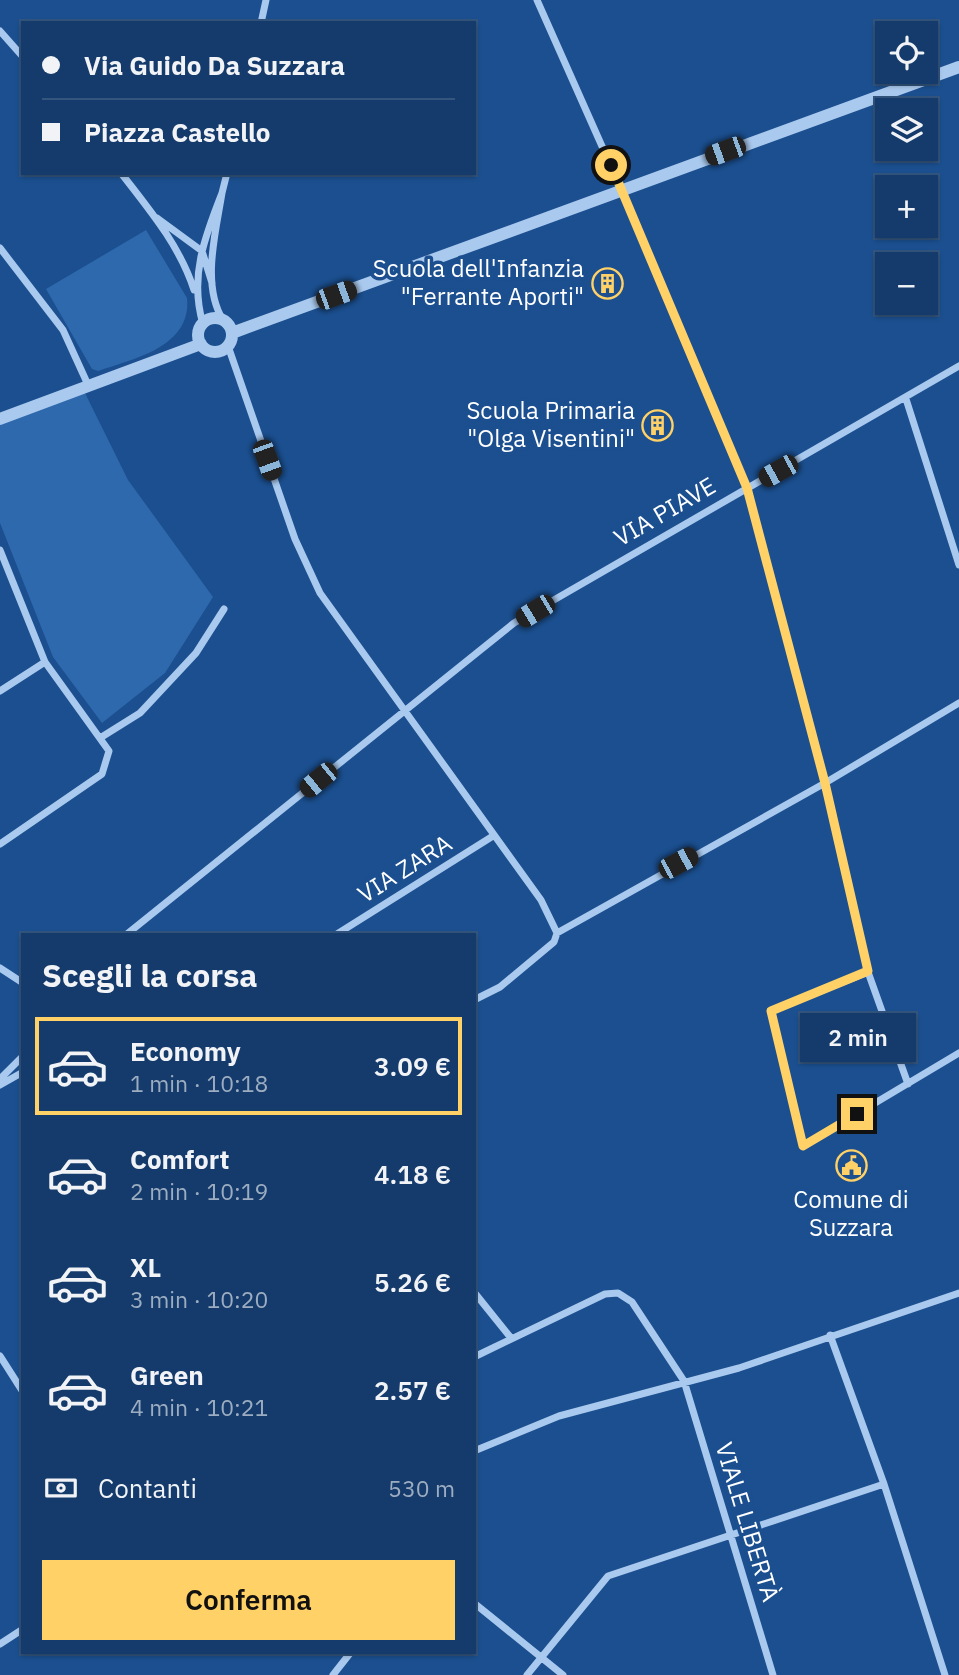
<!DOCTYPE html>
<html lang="it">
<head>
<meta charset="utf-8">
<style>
	:root { --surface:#143b6b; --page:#214673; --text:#f1f3f6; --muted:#9dadc1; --line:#33557e; --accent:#ffd166 }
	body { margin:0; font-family:"IBM Plex Sans",sans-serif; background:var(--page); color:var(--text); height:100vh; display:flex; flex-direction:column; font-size:26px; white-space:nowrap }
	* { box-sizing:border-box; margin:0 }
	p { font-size:23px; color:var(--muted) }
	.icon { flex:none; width:38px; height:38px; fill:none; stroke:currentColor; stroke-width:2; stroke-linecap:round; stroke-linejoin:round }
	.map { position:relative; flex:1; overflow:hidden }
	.details { position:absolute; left:21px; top:933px; width:455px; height:721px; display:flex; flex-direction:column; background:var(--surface); border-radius:0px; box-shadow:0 2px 5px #0004,0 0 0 2px var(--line) }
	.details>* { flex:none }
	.banner { position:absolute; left:21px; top:21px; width:455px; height:154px; border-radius:0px; box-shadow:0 2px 5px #0004,0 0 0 2px var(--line); display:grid; align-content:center; height:154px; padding:0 21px; background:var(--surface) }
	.controls { position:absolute; left:875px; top:21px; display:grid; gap:14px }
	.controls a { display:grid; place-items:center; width:63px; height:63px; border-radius:0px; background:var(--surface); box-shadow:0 2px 5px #0004,0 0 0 2px var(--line); font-size:35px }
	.end { position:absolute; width:32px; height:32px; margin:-16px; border:9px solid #ffd166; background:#111; box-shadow:0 0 0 4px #111 }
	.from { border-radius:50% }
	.bubble { position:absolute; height:49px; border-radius:0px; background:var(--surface); box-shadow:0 2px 5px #0004,0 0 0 2px var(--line); font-size:23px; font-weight:600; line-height:49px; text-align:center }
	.car { position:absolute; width:21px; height:42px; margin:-21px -10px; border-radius:9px; box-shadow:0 0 5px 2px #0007; background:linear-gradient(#222 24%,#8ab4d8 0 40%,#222 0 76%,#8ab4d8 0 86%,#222 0) }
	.banner b { display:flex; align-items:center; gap:24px; height:66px; font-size:26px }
	.banner b+b { border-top:2px solid var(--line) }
	.banner i { width:18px; height:18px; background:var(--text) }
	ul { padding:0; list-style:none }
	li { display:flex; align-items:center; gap:21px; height:98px; margin:0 14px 10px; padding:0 7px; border:4px solid transparent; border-radius:0px }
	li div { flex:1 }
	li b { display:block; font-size:26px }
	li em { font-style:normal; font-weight:600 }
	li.active { border-color:var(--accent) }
	li>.icon { width:63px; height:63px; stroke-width:1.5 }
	h2 { padding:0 21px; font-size:32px; line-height:84px }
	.pay { display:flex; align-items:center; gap:18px; height:77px; padding:0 21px; font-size:26px }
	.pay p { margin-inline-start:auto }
	.button { display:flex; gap:14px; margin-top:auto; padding:14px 21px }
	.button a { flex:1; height:80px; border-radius:0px; background:var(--accent); color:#111; font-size:28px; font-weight:600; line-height:80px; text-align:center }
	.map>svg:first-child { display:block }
</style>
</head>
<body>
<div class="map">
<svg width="959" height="1675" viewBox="0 0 959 1675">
	<rect width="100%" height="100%" fill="#1b4f8f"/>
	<!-- green -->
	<path fill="#2e69ad" d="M 146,230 L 187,298 C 192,347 133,359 98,371 L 92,369 L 46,289 Z
		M 84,391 L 128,480 L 213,597 L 165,673 L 102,723 L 53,657 L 0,523 L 0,419 Z"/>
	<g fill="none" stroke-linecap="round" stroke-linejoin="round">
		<!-- minor -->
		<path stroke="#a9c9ee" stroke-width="7" d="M 537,0 L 621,189 L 747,488 L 825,783 L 868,972
			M 261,23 L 266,0
			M 0,31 L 23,57
			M 121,173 C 149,209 180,246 194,290
			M 222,193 L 227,173
			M 157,218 L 202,251 L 212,283
			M 0,248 L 63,330 L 89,387
			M 203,324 C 189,277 205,236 222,193 C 216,231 201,285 223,320
			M 228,346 L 295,539 L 320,593 L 541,900 L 557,933 L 554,942 L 500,987 L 474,1000
			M 906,399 L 959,565
			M 0,550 L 45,662 L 109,751 L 102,774 L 0,844
			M 0,691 L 45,662
			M 100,738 L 140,713 L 196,653 L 224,609
			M 557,933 L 825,783 L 959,703
			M 127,934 L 514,623 L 959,366
			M 337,934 L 493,836
			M 0,968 L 23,983
			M 0,1079 L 23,1056
			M 908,1084 L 868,972 L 771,1011 L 803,1146 L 959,1053
			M 0,1085 L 23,1072
			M 474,1292 L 511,1338
			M 830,1335 L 884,1484 L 945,1675
			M 0,1356 L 23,1392
			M 474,1357 L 605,1294 L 618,1293 L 632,1302 L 684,1381 L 773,1675
			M 474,1451 L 559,1416 L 739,1368 L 959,1293
			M 474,1603 L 563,1675
			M 0,1644 L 23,1629
			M 333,1675 L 351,1652
			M 527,1675 L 608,1576 L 884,1484"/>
		<!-- tertiary -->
		<path stroke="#a9c9ee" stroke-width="12" d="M198 335a17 17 0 1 1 34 0a17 17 0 1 1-34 0Z
			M 232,333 L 959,67
			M 0,419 L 201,344"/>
	</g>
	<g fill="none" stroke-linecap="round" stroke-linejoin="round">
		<!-- route -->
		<path stroke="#ffd166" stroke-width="9" d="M 611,165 L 747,488 L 825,783 L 868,971 L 771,1011 L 803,1146 L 857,1114"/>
	</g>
	<!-- icons -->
	<defs>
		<symbol id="building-ring" viewBox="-11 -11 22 22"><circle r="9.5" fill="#1b4f8f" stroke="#ffd166" stroke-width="1.5"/><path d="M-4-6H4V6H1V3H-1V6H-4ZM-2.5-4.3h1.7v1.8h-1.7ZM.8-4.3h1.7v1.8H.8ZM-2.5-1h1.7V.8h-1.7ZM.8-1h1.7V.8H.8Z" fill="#ffd166"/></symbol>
		<symbol id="civic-ring" viewBox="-11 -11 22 22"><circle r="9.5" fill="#1b4f8f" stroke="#ffd166" stroke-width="1.5"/><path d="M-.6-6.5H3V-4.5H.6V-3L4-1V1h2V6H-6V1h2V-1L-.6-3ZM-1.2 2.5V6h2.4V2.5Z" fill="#ffd166"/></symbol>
	</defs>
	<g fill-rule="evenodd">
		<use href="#building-ring" x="590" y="266" width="35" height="35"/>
		<use href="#building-ring" x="640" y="408" width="35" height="35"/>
		<use href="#civic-ring" x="834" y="1148" width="35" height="35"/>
	</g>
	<g text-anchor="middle" stroke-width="7" stroke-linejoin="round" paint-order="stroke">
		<!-- poi labels -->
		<g font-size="24" fill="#fff" stroke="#1b4f8f" text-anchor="end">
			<text x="584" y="277">Scuola dell'Infanzia<tspan x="584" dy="28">"Ferrante Aporti"</tspan></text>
			<text x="635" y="419">Scuola Primaria<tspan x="635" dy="28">"Olga Visentini"</tspan></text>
			<text x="851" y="1208" text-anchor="middle">Comune di<tspan x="851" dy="28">Suzzara</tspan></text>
		</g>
		<!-- street labels -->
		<g font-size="24" fill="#fff" stroke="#1b4f8f">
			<text transform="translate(665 512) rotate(-30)" y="8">VIA PIAVE</text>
			<text transform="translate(405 869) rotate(-32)" y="8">VIA ZARA</text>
			<text transform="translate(747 1522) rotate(73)" y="8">VIALE LIBERTÀ</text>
		</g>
	</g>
</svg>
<div class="controls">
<a><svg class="icon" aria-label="locate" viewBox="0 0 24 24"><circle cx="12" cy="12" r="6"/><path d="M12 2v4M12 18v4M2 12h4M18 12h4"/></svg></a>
<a><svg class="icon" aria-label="layers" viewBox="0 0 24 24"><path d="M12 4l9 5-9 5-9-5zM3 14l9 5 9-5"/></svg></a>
<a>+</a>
<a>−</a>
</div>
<i class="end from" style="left:611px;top:165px"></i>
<i class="end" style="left:857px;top:1114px"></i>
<div class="bubble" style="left:800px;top:1013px;width:116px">2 min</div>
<i class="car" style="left:725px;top:151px;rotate:250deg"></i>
<i class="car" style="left:336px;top:295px;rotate:70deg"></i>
<i class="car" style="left:267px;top:460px;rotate:160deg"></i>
<i class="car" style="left:778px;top:471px;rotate:241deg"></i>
<i class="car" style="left:535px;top:611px;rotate:239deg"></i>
<i class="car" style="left:318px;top:780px;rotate:231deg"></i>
<i class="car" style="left:678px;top:863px;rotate:62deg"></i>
<div class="banner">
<b><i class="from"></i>Via Guido Da Suzzara</b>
<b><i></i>Piazza Castello</b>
</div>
<section class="details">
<h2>Scegli la corsa</h2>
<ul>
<li class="active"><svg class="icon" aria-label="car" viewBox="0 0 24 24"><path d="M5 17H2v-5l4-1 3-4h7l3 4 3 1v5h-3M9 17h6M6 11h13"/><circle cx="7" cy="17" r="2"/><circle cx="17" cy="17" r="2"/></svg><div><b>Economy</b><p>1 min · 10:18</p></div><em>3.09 €</em></li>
<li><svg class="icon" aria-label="car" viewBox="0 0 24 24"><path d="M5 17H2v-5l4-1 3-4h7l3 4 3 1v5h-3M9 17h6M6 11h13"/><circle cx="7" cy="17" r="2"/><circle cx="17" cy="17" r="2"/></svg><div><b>Comfort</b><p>2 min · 10:19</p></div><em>4.18 €</em></li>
<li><svg class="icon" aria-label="car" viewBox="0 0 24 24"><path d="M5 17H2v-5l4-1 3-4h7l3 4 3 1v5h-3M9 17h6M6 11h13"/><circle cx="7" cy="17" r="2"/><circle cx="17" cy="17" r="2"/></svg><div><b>XL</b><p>3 min · 10:20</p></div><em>5.26 €</em></li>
<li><svg class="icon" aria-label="car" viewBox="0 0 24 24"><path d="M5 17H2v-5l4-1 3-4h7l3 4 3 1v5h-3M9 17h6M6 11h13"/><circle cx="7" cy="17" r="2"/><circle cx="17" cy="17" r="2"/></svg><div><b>Green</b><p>4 min · 10:21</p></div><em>2.57 €</em></li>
</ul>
<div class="pay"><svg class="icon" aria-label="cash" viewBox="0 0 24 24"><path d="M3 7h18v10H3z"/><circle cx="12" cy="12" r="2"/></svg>Contanti<p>530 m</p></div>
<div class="button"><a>Conferma</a></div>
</section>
</div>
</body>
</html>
